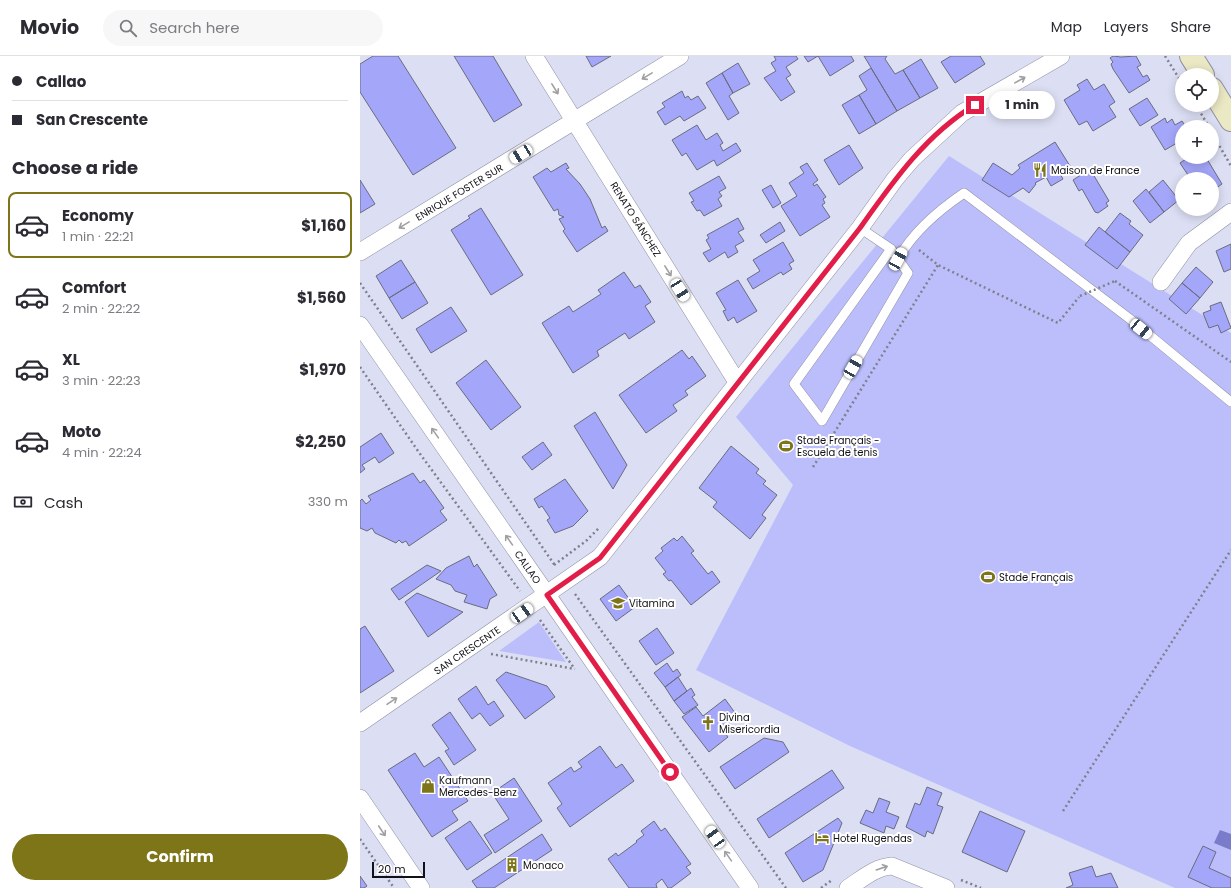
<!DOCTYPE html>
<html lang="en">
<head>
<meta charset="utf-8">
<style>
	:root { --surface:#fff; --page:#f7f7f7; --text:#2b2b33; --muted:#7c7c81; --line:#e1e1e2; --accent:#7d7518 }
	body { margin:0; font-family:Poppins,sans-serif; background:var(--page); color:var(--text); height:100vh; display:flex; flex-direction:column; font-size:15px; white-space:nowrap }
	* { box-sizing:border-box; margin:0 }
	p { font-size:13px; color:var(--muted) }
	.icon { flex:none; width:22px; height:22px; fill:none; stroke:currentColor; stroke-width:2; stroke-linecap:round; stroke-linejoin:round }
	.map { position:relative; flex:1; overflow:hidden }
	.drawer { display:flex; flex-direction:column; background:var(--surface); width:360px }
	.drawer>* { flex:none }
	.guide { display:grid; align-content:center; height:88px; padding:0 12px; background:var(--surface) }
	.tools { position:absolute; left:815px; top:12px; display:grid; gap:8px }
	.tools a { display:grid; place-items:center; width:44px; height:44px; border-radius:50%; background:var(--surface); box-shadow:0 2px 10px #0003; font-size:20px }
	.scale { position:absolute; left:12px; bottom:10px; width:53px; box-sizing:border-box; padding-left:4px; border:2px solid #111118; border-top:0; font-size:11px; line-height:14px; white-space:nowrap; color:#111118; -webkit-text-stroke:3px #fff; paint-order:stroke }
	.end { position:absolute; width:18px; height:18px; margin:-9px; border:5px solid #e11d48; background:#fff; box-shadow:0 0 0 2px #fff }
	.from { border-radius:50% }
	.bubble { position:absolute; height:28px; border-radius:14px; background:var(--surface); box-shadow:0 2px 10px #0003; font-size:13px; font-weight:700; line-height:28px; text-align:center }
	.car { position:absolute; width:12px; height:24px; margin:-12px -6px; border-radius:5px; box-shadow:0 0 3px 1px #0007; background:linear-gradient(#fff 24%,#345 0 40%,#fff 0 76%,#345 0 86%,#fff 0) }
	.guide b { display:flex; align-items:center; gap:14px; height:38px; font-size:15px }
	.guide b+b { border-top:1px solid var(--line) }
	.guide i { width:10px; height:10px; background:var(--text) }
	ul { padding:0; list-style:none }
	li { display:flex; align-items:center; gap:12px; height:66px; margin:0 8px 6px; padding:0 4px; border:2px solid transparent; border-radius:8px }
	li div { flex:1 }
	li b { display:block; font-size:15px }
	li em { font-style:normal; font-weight:700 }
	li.selected { border-color:var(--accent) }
	li>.icon { width:36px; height:36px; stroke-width:1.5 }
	h2 { padding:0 12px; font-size:18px; line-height:48px }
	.pay { display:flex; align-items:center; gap:10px; height:44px; padding:0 12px; font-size:15px }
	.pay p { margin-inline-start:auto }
	.button { display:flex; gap:8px; margin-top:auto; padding:8px 12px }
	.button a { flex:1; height:46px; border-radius:24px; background:var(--accent); color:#fff; font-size:16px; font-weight:700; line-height:46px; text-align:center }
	header { display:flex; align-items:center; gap:24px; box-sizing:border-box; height:56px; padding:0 20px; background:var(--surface); border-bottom:1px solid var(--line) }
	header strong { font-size:19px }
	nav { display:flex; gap:22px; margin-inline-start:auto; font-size:14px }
	.search { width:280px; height:36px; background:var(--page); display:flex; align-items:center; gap:10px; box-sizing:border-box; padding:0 14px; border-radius:22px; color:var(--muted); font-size:15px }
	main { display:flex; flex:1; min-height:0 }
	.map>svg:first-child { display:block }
</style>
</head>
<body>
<header>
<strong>Movio</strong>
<div class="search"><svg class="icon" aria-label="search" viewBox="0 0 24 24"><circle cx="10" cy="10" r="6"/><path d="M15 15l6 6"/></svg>Search here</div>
<nav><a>Map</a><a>Layers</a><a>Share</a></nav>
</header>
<main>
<section class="drawer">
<div class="guide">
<b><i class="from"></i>Callao</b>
<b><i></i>San Crescente</b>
</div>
<h2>Choose a ride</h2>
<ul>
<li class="selected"><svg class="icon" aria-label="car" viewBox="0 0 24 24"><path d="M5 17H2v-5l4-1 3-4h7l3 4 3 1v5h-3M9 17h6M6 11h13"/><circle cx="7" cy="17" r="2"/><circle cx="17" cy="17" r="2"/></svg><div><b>Economy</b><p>1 min · 22:21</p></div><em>$1,160</em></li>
<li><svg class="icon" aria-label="car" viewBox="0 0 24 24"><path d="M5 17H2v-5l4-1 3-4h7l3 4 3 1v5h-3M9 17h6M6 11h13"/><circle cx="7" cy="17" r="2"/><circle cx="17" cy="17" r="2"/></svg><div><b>Comfort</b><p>2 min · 22:22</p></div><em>$1,560</em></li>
<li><svg class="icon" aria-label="car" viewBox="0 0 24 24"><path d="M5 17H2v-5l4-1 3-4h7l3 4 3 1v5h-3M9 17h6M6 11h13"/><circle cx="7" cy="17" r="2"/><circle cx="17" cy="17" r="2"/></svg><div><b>XL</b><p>3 min · 22:23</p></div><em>$1,970</em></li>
<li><svg class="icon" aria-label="car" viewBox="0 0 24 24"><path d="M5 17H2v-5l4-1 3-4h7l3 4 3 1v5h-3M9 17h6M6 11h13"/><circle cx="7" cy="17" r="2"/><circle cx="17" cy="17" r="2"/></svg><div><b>Moto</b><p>4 min · 22:24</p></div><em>$2,250</em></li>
</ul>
<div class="pay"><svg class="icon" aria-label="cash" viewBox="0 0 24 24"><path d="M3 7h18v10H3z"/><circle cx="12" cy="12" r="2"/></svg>Cash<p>330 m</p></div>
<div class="button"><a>Confirm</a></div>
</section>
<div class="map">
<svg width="871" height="832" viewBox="0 0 871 832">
	<rect width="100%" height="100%" fill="#dcdef3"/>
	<!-- green -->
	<path fill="#bbbefa" d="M 589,100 L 871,277 L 871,832 L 815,832 L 490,690 L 336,614 L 433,429 L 376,361 Z
		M 179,566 L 206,606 L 139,595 Z"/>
	<!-- water -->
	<path fill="#7b7bcb" d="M 860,774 L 871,778 L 871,794 L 854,787 Z"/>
	<!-- building -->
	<path fill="#a4a6fa" stroke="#6a6c7e" d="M 13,0 L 38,0 L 96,92 L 53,119 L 0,36 L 0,8 Z
		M 94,0 L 133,0 L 162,49 L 134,66 Z
		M 226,0 L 251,0 L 232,11 Z
		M 414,0 L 436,0 L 438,3 L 426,11 L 431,19 L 426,22 L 435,36 L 421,45 L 404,22 L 416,15 L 411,7 L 416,4 Z
		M 444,0 L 491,0 L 494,5 L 470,20 L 458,0 L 448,6 Z
		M 504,0 L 527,0 L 525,3 L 535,18 L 543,14 L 560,42 L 537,55 Z
		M 591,0 L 620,0 L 625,8 L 595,27 L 581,6 Z
		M 753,0 L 761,1 L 776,0 L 781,9 L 777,11 L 783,21 L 787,19 L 790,24 L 769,37 L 753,13 L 751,8 L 753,6 L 750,2 Z
		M 561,3 L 578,32 L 560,42 L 543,14 Z
		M 378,7 L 390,28 L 373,37 L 362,17 Z
		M 511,12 L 537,55 L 516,68 L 499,39 L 507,34 L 499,20 Z
		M 362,17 L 373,37 L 369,40 L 379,57 L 368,64 L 346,27 Z
		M 727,23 L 734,34 L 744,28 L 755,46 L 749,50 L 756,61 L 733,75 L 727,65 L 719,69 L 704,44 L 720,34 L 717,29 Z
		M 322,35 L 325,42 L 328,40 L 331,44 L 338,40 L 346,52 L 324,65 L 320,60 L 305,69 L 297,56 L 305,51 L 302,47 Z
		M 499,39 L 516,68 L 499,78 L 482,49 Z
		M 787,42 L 798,59 L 780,70 L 769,53 Z
		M 805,62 L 807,67 L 812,63 L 815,69 L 822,65 L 826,71 L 822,71 L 822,84 L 805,94 L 791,71 Z
		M 337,69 L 346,84 L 357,77 L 363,87 L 360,89 L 363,95 L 376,87 L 381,95 L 357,110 L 354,104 L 337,114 L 326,97 L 322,100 L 312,84 Z
		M 695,86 L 710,110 L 699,116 L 703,123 L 691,130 L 686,121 L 675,127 L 676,128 L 669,137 L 663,132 L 649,141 L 622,124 L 633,107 L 652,119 L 660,112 L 658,109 Z
		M 489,89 L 503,112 L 479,129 L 464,104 Z
		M 829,101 L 849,101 L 847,103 L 862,128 L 852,135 L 852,123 L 823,123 L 828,119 L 820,107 Z
		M 206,107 L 209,112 L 206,113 L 220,128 L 230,143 L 242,172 L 245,170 L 248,175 L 217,196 L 203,175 L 205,173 L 199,163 L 204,161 L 199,159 L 198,153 L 194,155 L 173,121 L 187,112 L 191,116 Z
		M 447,107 L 458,124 L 453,128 L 454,130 L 457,128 L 466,141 L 463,143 L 465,147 L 462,149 L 470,161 L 440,180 L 421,150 L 437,140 L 429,127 L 444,117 L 440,111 Z
		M 730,113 L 749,145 L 746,147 L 748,150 L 738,157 L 735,156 L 722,133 L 719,135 L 713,124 Z
		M 359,120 L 366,132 L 359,136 L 362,140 L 358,143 L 362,150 L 344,160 L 340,154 L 337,155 L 331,146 L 334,145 L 329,137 Z
		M 0,124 L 15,148 L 0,157 Z
		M 803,124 L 819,144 L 804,156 L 789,136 Z
		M 411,129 L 421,147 L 413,152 L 402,134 Z
		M 786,133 L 804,156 L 790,167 L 773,145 Z
		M 121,152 L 163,219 L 131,239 L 91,174 L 110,162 L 108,160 Z
		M 760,157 L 771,165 L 769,168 L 783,179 L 770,196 L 745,176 Z
		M 378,162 L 384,173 L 378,176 L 384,185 L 375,190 L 378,196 L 368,202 L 365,196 L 349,206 L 343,197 L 351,193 L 346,184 L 349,182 L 347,179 Z
		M 420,166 L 425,175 L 406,187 L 400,179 Z
		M 739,171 L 770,196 L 757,213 L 725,189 Z
		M 423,186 L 434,205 L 429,208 L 432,213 L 423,219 L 421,216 L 393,233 L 387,223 L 400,215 L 393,204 Z
		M 871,188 L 871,213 L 864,216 L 856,195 Z
		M 41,204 L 55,226 L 29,242 L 16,220 Z
		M 836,211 L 853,226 L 840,242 L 822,227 Z
		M 264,216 L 275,232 L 280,229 L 291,246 L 285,250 L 295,266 L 269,283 L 265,277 L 237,295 L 239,300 L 213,317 L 182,267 L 209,250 L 213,256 L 241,238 L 238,234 Z
		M 378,224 L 397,255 L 377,267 L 374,261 L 368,265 L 363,255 L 366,254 L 356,237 Z
		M 55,226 L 68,247 L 42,263 L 29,242 Z
		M 822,227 L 840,242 L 826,258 L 809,243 Z
		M 861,246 L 871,272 L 861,277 L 858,269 L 849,272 L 843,257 L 851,254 L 850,250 Z
		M 91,251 L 107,275 L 71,297 L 56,273 Z
		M 322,294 L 329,303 L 332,300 L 346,320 L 325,335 L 328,339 L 313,349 L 317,355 L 286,377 L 259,339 Z
		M 126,304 L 161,351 L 131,374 L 96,327 Z
		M 235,356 L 267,409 L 253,433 L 214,370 Z
		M 21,377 L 34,397 L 19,407 L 15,401 L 2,409 L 5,413 L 0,417 L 0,391 Z
		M 183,386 L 192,399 L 172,414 L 162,401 Z
		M 371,390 L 399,413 L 396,417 L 406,425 L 403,428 L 417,439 L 402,459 L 406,462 L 390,483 L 353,451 L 357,446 L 339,432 Z
		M 53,417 L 60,427 L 64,424 L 84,452 L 80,455 L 87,464 L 49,490 L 46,485 L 42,487 L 39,484 L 36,487 L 15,477 L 12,472 L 7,475 L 0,472 L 0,445 L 2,443 L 6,448 L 11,444 L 8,440 Z
		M 205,423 L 228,455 L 213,470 L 195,477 L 187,464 L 190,462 L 182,450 L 179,452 L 174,443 Z
		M 322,480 L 334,495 L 331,497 L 348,518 L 352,515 L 360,526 L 331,549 L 311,524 L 309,525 L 303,518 L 306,516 L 295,502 L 303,495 L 301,492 L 314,482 L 317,485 Z
		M 109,500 L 114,511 L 117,508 L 137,539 L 130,543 L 127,553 L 104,546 L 107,539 L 95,535 L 91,529 L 76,523 L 86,512 Z
		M 67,509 L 81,515 L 39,544 L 31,533 Z
		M 259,529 L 275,551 L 256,565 L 240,543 Z
		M 57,537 L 103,556 L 68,581 L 45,546 Z
		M 5,570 L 34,615 L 0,637 L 0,573 Z
		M 297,572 L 314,597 L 296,609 L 279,585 Z
		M 307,607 L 313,616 L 317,613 L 321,619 L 305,631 L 294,617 Z
		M 146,616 L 187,630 L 195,641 L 165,663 L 136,624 Z
		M 318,621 L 327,635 L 314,645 L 305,631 Z
		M 116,630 L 128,649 L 134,645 L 144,660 L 130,670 L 120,657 L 112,663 L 98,643 Z
		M 331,632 L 335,639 L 332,641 L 338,649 L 324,658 L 314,645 Z
		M 365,643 L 378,661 L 362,673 L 368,681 L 349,696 L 322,661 L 336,651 L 343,660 Z
		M 90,656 L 116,694 L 94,709 L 85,695 L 89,693 L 72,669 Z
		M 404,682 L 423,686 L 429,696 L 375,733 L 360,711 Z
		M 240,690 L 256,712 L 262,708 L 274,725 L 210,771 L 197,752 L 202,748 L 188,727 L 211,711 L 214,716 L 222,711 L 218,706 Z
		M 55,697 L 64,711 L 79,701 L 108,745 L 92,755 L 98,764 L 72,781 L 28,714 Z
		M 472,714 L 484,732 L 409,782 L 397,763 Z
		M 154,722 L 182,765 L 135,797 L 124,779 L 149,763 L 132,737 Z
		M 567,731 L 582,737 L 577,749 L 583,751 L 573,778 L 567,775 L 565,781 L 546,771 L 555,747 L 560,749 Z
		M 519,742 L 530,746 L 526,756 L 539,761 L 534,773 L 526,770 L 524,777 L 500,767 L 506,754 L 513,757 Z
		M 620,755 L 665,775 L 647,816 L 602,796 Z
		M 478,762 L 482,767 L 463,814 L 443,826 L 425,797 Z
		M 110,765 L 132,797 L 107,814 L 85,782 Z
		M 294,765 L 301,775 L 305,772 L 331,808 L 326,811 L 331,817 L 311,832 L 308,832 L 302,823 L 296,828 L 297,832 L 269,832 L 248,803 L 256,797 L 258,800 L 277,786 L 276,785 L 284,779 L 281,775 Z
		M 182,778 L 192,794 L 134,832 L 117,832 L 112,825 Z
		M 843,790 L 856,796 L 849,812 L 871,822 L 871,832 L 852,832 L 828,821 Z
		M 732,810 L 736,821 L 751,817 L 758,832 L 706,832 L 713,829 L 709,817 Z
		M 0,820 L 7,830 L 4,832 L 0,832 Z"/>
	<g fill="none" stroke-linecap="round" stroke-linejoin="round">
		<defs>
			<path id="service" d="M 500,172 L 531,193
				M 531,193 L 548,217 L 462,365 L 434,328 Z
				M 538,203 C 553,176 579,154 604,137 L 770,263 L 871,346"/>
			<path id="minor" d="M 174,0 L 377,326
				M 0,196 L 320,0
				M 801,226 L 829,187 L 871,156
				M 0,269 L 390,832
				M 0,667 L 240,501 L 500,172 L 535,123 L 552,103 L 602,57 L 701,0
				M 0,742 L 61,832
				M 488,832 C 502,823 515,811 532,810 L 586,832"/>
			<path id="secondary" d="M 831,0 L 843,19
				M 852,33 L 871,64"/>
		</defs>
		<!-- service casing -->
		<use href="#service" stroke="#9092a5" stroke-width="10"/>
		<!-- minor casing -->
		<use href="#minor" stroke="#9092a5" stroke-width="18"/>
		<!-- secondary casing -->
		<use href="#secondary" stroke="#9092a5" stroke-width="24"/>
		<!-- path -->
		<path stroke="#7f808e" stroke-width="2.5" stroke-dasharray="2 3" stroke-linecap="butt" d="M 805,0 L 822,27
			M 836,49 L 849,71
			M 852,77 L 871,110
			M 559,194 L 578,209 L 698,267 L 719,241
			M 755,225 L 871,306
			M 0,227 L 196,511
			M 0,311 L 58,395 L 160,535
			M 453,411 L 578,209
			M 194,509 L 226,485 L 240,471
			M 215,538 L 426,832
			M 180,564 L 214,612
			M 131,598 L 215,613
			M 703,755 L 871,494
			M 0,783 L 34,832
			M 601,824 L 621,832
			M 461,832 L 472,824"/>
		<!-- service -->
		<use href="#service" stroke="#fff" stroke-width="9"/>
		<!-- minor -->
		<use href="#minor" stroke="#fff" stroke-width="17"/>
		<!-- secondary -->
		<use href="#secondary" stroke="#ebe8c4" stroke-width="22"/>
		<!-- path-bridge -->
		<path stroke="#7f808e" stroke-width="2.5" stroke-dasharray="2 3" stroke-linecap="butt" d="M 720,240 L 755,225"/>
	</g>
	<!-- one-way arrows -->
	<defs><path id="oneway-shaft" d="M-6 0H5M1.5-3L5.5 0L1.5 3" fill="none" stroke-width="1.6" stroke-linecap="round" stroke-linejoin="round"/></defs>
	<g stroke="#a0a0a3">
		<use href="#oneway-shaft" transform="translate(287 20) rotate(149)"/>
		<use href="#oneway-shaft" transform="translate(660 24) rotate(-29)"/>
		<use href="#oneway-shaft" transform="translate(195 33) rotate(58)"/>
		<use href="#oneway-shaft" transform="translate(44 169) rotate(149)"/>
		<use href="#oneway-shaft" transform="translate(308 215) rotate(58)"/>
		<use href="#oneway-shaft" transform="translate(75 377) rotate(-125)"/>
		<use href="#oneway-shaft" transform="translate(149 484) rotate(-125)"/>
		<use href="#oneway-shaft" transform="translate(32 645) rotate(-34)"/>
		<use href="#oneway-shaft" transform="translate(22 775) rotate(56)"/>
		<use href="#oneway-shaft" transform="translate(368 800) rotate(-125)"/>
		<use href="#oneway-shaft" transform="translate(522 812) rotate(-19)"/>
	</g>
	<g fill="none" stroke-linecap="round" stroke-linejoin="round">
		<!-- route -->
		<path stroke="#e11d48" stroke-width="5" d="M 310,716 L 187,539 L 240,502 L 500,172 C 532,127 566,78 615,49"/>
	</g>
	<!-- icons -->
	<defs>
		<symbol id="restaurant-bare" viewBox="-9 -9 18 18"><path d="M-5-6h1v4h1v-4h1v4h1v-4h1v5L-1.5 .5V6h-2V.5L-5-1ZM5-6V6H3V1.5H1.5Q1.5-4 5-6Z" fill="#7d7518" stroke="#fff" stroke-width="2.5" paint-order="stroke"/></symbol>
		<symbol id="stadium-bare" viewBox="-9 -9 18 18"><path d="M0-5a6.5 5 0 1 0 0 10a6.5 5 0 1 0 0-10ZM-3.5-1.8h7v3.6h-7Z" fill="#7d7518" stroke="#fff" stroke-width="2.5" paint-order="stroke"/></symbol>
		<symbol id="school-bare" viewBox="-9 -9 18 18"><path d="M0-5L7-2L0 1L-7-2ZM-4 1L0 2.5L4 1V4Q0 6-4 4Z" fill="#7d7518" stroke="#fff" stroke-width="2.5" paint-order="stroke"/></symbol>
		<symbol id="church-bare" viewBox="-9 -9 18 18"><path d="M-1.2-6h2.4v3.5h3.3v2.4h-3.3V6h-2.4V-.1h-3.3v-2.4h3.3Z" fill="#7d7518" stroke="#fff" stroke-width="2.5" paint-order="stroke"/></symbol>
		<symbol id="shop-bare" viewBox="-9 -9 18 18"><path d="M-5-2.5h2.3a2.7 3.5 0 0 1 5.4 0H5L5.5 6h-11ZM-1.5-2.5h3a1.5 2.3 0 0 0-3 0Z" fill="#7d7518" stroke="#fff" stroke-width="2.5" paint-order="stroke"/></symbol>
		<symbol id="hotel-bare" viewBox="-9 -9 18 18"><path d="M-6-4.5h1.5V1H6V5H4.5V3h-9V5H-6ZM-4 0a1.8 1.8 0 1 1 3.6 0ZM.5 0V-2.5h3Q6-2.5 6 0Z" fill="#7d7518" stroke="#fff" stroke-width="2.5" paint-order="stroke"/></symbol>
		<symbol id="building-bare" viewBox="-9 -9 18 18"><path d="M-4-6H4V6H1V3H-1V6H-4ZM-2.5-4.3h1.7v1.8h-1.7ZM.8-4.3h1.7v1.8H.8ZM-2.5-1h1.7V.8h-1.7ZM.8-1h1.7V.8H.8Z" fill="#7d7518" stroke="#fff" stroke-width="2.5" paint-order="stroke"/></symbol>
	</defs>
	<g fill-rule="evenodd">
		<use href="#restaurant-bare" x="670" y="104" width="20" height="20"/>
		<use href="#stadium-bare" x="416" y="380" width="20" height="20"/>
		<use href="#stadium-bare" x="618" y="511" width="20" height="20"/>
		<use href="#school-bare" x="248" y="537" width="20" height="20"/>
		<use href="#church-bare" x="338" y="657" width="20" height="20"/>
		<use href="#shop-bare" x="58" y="720" width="20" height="20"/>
		<use href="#hotel-bare" x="452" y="772" width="20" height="20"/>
		<use href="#building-bare" x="142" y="799" width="20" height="20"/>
	</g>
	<g text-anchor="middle" stroke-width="4" stroke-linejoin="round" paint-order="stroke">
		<!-- poi labels -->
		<g font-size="10" fill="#111118" stroke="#fff" text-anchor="start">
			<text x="691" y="118">Maison de France</text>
			<text x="437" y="388">Stade Français -<tspan x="437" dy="12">Escuela de tenis</tspan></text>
			<text x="639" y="525">Stade Français</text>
			<text x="269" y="551">Vitamina</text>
			<text x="359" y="665">Divina<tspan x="359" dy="12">Misericordia</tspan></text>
			<text x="79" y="728">Kaufmann<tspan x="79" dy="12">Mercedes-Benz</tspan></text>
			<text x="473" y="786">Hotel Rugendas</text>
			<text x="163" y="813">Monaco</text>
		</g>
		<!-- street labels -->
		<g font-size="10" fill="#111118" stroke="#fff">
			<text transform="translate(99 136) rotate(-31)" y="4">ENRIQUE FOSTER SUR</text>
			<text transform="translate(276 163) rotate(58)" y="4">RENATO SÁNCHEZ</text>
			<text transform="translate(168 511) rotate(55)" y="4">CALLAO</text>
			<text transform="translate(107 594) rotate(-34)" y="4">SAN CRESCENTE</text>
		</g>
	</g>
</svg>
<div class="tools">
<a><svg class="icon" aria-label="locate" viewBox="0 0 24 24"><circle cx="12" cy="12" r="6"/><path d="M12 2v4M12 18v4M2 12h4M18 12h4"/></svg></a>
<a>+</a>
<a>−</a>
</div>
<div class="scale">20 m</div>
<i class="end from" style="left:310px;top:716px"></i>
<i class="end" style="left:615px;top:49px"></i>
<div class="bubble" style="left:629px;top:35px;width:66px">1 min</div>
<i class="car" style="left:161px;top:98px;rotate:239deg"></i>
<i class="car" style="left:538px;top:203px;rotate:29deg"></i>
<i class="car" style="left:320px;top:234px;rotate:148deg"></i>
<i class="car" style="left:781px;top:273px;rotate:129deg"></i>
<i class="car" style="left:493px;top:311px;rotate:30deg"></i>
<i class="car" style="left:162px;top:557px;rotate:55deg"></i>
<i class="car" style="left:355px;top:781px;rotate:325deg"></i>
</div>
</main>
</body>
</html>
